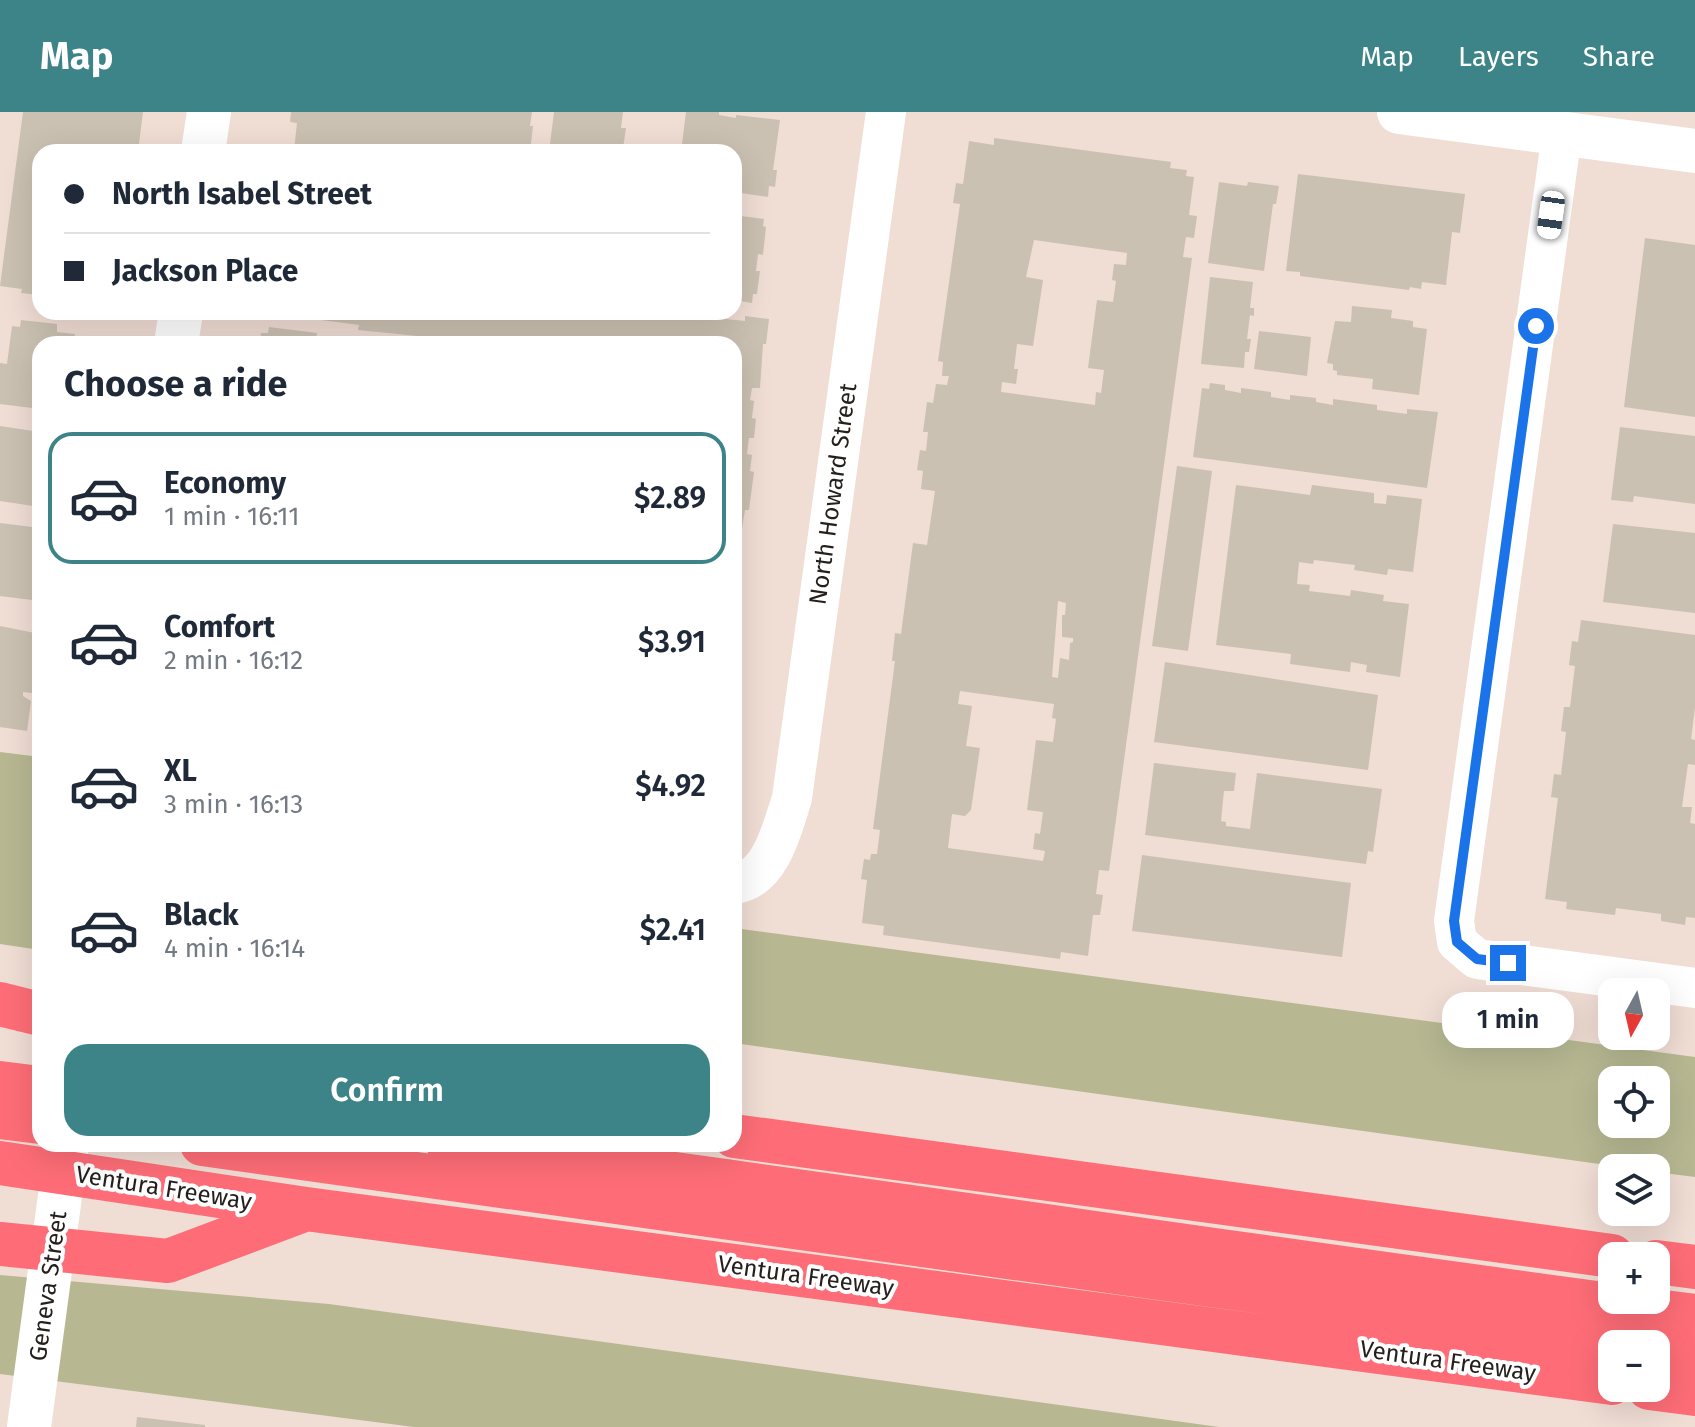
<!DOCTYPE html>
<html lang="en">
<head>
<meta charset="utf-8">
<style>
	:root { --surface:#fff; --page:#f6f6f7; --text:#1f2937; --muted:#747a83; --line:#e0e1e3; --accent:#3c8488 }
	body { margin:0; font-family:"Fira Sans",sans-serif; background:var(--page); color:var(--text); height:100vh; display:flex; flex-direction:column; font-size:30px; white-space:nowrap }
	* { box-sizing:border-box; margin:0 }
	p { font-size:26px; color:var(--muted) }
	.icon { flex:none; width:44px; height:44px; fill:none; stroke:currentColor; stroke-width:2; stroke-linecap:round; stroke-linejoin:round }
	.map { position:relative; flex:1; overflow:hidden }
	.side { position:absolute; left:32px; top:224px; width:710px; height:816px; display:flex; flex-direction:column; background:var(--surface); border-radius:24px; box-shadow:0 8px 32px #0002 }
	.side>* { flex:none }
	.top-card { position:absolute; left:32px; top:32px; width:710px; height:176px; border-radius:24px; box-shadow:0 8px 32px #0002; display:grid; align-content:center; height:176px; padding:0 32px; background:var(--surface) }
	.needle { width:52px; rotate:188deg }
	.buttons { position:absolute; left:1598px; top:866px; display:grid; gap:16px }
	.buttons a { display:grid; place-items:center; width:72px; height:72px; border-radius:16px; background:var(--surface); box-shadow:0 8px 32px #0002; font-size:40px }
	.end { position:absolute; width:36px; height:36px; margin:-18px; border:10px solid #1a73e8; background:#fff; box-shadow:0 0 0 4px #fff }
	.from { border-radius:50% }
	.bubble { position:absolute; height:56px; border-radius:24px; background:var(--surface); box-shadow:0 8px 32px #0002; font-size:26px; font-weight:600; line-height:56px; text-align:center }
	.car { position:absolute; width:24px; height:48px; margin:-24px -12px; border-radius:10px; box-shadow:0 0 6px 2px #0007; background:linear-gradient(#fff 24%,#345 0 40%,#fff 0 76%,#345 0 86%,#fff 0) }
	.top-card b { display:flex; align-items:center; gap:28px; height:76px; font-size:30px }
	.top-card b+b { border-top:2px solid var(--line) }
	.top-card i { width:20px; height:20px; background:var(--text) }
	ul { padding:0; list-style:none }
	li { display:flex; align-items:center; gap:24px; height:132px; margin:0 16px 12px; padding:0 16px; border:4px solid transparent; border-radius:24px }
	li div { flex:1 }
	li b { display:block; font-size:30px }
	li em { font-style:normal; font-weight:600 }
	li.active { border-color:var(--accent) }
	li>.icon { width:72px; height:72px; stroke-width:1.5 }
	h2 { padding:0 32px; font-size:36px; line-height:96px }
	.action { display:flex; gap:16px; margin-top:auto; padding:16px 32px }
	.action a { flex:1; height:92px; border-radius:24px; background:var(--accent); color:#fff; font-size:32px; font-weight:600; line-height:92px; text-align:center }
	header { display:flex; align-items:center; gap:48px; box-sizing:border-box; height:112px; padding:0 40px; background:var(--accent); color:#fff }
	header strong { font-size:38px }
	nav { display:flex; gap:44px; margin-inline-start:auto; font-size:28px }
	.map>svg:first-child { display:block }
</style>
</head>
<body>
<header>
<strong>Map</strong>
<nav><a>Map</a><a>Layers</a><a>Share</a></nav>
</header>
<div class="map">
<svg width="1695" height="1315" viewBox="0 0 1695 1315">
	<rect width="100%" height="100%" fill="#f0ddd4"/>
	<!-- green -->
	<path fill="#b7b892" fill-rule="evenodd" d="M 0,640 L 40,645 L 40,838 L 0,832 Z
		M 734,816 L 1695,945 L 1695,1065 L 1656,1060 L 1656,1056 L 1628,1056 L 734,931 ZM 1612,968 L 1656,968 L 1656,1012 L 1612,1012 Z
		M 0,1163 L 329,1192 L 1219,1315 L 414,1315 L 0,1262 Z"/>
	<!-- building -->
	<path fill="#cbc1b2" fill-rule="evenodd" d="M 23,0 L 143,0 L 138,40 L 40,40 L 40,183 L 21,181 L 22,177 L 0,174 Z
		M 291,0 L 532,0 L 530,14 L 533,14 L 530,40 L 313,40 L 294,38 L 297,11 L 290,10 Z
		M 554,0 L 623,0 L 621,16 L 626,16 L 623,37 L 617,36 L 617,40 L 549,40 Z
		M 686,0 L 719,0 L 719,3 L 736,6 L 736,3 L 780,8 L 773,58 L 777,58 L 775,75 L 769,74 L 768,85 L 734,80 L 734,40 L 681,40 Z
		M 994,26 L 1171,50 L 1170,56 L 1187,58 L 1186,64 L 1194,65 L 1189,103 L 1197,104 L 1194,126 L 1186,125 L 1183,145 L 1192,146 L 1109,759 L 1099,758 L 1096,782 L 1103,783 L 1100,803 L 1093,803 L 1088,844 L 1061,840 L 1060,847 L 883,823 L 884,814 L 862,811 L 867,768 L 861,767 L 864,747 L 870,748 L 871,742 L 877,742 L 880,718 L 873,717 L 895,549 L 892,549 L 895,521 L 901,522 L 913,431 L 927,433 L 935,379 L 921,377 L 923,359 L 917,358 L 920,338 L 926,339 L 928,320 L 923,320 L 927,290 L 933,291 L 936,272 L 947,273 L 949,264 L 942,264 L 943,250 L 938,249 L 960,92 L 953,91 L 956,71 L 963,72 L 969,29 L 994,33 ZM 1034,128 L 1127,141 L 1126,153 L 1114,152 L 1112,168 L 1116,169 L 1113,190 L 1097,188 L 1088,256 L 1104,258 L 1101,281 L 1096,280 L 1095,293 L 1001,280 L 1002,270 L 1016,272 L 1018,257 L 1014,257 L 1017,232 L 1033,234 L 1043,168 L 1026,165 ZM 1058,489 L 1066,491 L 1065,503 L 1062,503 L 1062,525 L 1073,526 L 1073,530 L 1070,531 L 1069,548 L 1060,546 L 1058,566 L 1052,565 ZM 960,579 L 1054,592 L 1052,606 L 1056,607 L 1053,630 L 1036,628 L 1027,698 L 1043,700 L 1040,722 L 1035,721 L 1033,737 L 1045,739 L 1043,749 L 948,736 L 952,702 L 965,704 L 971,698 L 980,636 L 966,634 L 972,594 L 958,592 Z
		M 1298,62 L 1465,82 L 1460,121 L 1452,120 L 1446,173 L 1422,170 L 1421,177 L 1410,175 L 1409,178 L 1300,164 L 1300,160 L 1286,159 Z
		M 1219,70 L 1247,74 L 1248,70 L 1279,74 L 1276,92 L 1273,92 L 1264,159 L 1208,151 Z
		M 734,103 L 764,107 L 763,114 L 766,115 L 763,143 L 758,142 L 756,159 L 760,159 L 757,182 L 753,182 L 752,191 L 734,188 Z
		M 1645,126 L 1695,133 L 1695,305 L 1624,295 Z
		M 1210,165 L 1253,170 L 1250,196 L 1254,196 L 1254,204 L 1250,203 L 1247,227 L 1251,227 L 1249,240 L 1245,240 L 1244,256 L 1201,252 Z
		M 1352,194 L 1392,198 L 1391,206 L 1413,209 L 1413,215 L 1427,217 L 1419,283 L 1372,277 L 1373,267 L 1337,263 L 1337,259 L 1333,258 L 1333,252 L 1327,251 L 1335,209 L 1351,210 Z
		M 291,200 L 722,200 L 727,201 L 726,207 L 745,209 L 745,204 L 769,207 L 766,232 L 763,232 L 760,276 L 752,276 L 750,288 L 754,289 L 752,306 L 756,307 L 754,326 L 749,326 L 747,342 L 752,343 L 750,359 L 754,360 L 749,398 L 745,398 L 742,417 L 734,416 L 734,232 L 497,232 L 358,218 L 359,213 L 290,204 Z
		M 21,208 L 57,212 L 57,220 L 75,222 L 74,232 L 40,232 L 40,297 L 0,292 L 0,251 L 7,252 L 12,214 L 20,215 Z
		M 269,215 L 317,221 L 315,232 L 260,232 L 261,221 L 268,221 Z
		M 1259,219 L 1311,225 L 1307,264 L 1254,257 Z
		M 1210,271 L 1225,273 L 1225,278 L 1241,281 L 1241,276 L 1271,280 L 1271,285 L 1290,288 L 1290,283 L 1316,286 L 1316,290 L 1333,293 L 1333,287 L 1377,293 L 1377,298 L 1407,302 L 1407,297 L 1438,300 L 1427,376 L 1193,345 L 1202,276 L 1209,277 Z
		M 0,314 L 40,320 L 40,395 L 0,389 Z
		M 1620,315 L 1695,324 L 1695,392 L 1634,384 L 1633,390 L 1611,388 Z
		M 1177,354 L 1212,359 L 1188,539 L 1152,534 Z
		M 1236,373 L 1310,383 L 1312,373 L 1374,381 L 1374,391 L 1386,392 L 1387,383 L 1422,387 L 1413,460 L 1388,457 L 1387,463 L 1354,458 L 1355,453 L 1314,448 L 1313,452 L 1299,450 L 1297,472 L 1310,473 L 1309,479 L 1350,484 L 1351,478 L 1384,483 L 1383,489 L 1409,492 L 1400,565 L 1366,560 L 1367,553 L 1351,550 L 1350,560 L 1290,552 L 1291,542 L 1216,533 Z
		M 0,411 L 40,416 L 40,489 L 0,484 Z
		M 1613,412 L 1695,421 L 1695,501 L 1603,490 Z
		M 1581,508 L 1695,523 L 1695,595 L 1691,627 L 1695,628 L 1695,653 L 1688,652 L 1682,695 L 1692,695 L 1690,711 L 1695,712 L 1695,806 L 1686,805 L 1685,813 L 1661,809 L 1661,802 L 1616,796 L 1615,803 L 1566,797 L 1567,790 L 1545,787 L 1558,686 L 1551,685 L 1554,662 L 1561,663 L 1566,620 L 1561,619 L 1564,595 L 1570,595 L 1575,554 L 1569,553 L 1572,529 L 1578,530 Z
		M 0,514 L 40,522 L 32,581 L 23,580 L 23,584 L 31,589 L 27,619 L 0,615 Z
		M 1165,550 L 1378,583 L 1368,658 L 1154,630 Z
		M 1154,651 L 1236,661 L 1234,679 L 1224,679 L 1221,709 L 1226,710 L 1226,714 L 1250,717 L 1257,661 L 1382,677 L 1373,740 L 1368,739 L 1366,752 L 1145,723 Z
		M 1142,743 L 1351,771 L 1342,845 L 1132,819 Z
		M 137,1305 L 205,1313 L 205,1315 L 136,1315 Z"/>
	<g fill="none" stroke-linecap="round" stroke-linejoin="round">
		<!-- street -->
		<path stroke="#fff" stroke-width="40" d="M 1562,21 L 1454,809 L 1457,830 L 1477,847 L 1695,876
			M 734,772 C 771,768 783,714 792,686 L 886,0"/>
		<!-- secondary -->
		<path stroke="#fff" stroke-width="44" d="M 1399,0 L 1695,39
			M 203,40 L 209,0
			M 176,232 L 181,200
			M 29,1315 L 67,1032"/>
		<!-- highway -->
		<path stroke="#fe6d77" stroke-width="44" d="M 0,892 L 40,902
			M 0,971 L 40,976
			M 0,1005 L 40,1010
			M 734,1024 L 1612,1144
			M 202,1032 L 1122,1161 L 1648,1232
			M 448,1032 C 864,1085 1279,1150 1695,1204
			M 0,1051 L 306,1097 L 1612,1271
			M 0,1132 L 168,1149 L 304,1098
			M 1656,1150 L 1695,1155
			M 1656,1233 L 1695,1238
			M 1649,1276 L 1695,1282"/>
	</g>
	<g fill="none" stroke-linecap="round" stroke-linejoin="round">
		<!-- route -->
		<path stroke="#1a73e8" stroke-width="10" d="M 1508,851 L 1477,847 L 1457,830 L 1454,809 L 1536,214"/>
	</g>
	<g text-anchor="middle" stroke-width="8" stroke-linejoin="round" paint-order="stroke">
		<!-- street labels -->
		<g font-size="24" fill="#26201c" stroke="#fff">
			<text transform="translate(833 382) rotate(-82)" y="8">North Howard Street</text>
			<text transform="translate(164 1076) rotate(9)" y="8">Ventura Freeway</text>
			<text transform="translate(806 1164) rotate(8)" y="8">Ventura Freeway</text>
			<text transform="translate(48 1174) rotate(-82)" y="8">Geneva Street</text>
			<text transform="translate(1448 1249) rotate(8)" y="8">Ventura Freeway</text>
		</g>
	</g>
</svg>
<div class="buttons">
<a><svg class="needle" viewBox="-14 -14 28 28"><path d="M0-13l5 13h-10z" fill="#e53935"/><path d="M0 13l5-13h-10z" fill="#747a83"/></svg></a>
<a><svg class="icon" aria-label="locate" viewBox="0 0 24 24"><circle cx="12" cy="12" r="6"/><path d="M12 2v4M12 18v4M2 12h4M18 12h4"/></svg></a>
<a><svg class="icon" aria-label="layers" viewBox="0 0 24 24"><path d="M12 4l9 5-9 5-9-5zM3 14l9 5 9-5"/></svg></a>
<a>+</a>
<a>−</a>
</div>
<i class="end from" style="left:1536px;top:214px"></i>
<i class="end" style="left:1508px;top:851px"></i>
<div class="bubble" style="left:1442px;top:880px;width:132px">1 min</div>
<i class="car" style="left:1551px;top:103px;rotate:188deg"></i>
<div class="top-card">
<b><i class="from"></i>North Isabel Street</b>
<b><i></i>Jackson Place</b>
</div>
<section class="side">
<h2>Choose a ride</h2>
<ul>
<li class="active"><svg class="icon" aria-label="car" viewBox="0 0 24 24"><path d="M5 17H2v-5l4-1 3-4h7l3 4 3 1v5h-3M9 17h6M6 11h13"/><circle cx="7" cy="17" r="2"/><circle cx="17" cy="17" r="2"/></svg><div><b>Economy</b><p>1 min · 16:11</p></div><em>$2.89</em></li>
<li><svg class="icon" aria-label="car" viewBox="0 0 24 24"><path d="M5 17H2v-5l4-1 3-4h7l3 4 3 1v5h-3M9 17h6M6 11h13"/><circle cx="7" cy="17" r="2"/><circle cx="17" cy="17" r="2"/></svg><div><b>Comfort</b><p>2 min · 16:12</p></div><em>$3.91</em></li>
<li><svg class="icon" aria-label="car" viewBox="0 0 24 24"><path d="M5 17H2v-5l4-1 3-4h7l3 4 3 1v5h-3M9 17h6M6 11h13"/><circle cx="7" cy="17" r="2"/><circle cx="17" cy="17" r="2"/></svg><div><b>XL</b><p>3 min · 16:13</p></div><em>$4.92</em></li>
<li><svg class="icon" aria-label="car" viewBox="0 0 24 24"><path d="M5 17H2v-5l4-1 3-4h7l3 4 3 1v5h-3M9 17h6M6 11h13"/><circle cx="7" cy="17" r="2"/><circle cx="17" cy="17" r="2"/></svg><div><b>Black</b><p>4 min · 16:14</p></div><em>$2.41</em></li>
</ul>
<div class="action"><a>Confirm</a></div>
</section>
</div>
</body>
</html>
